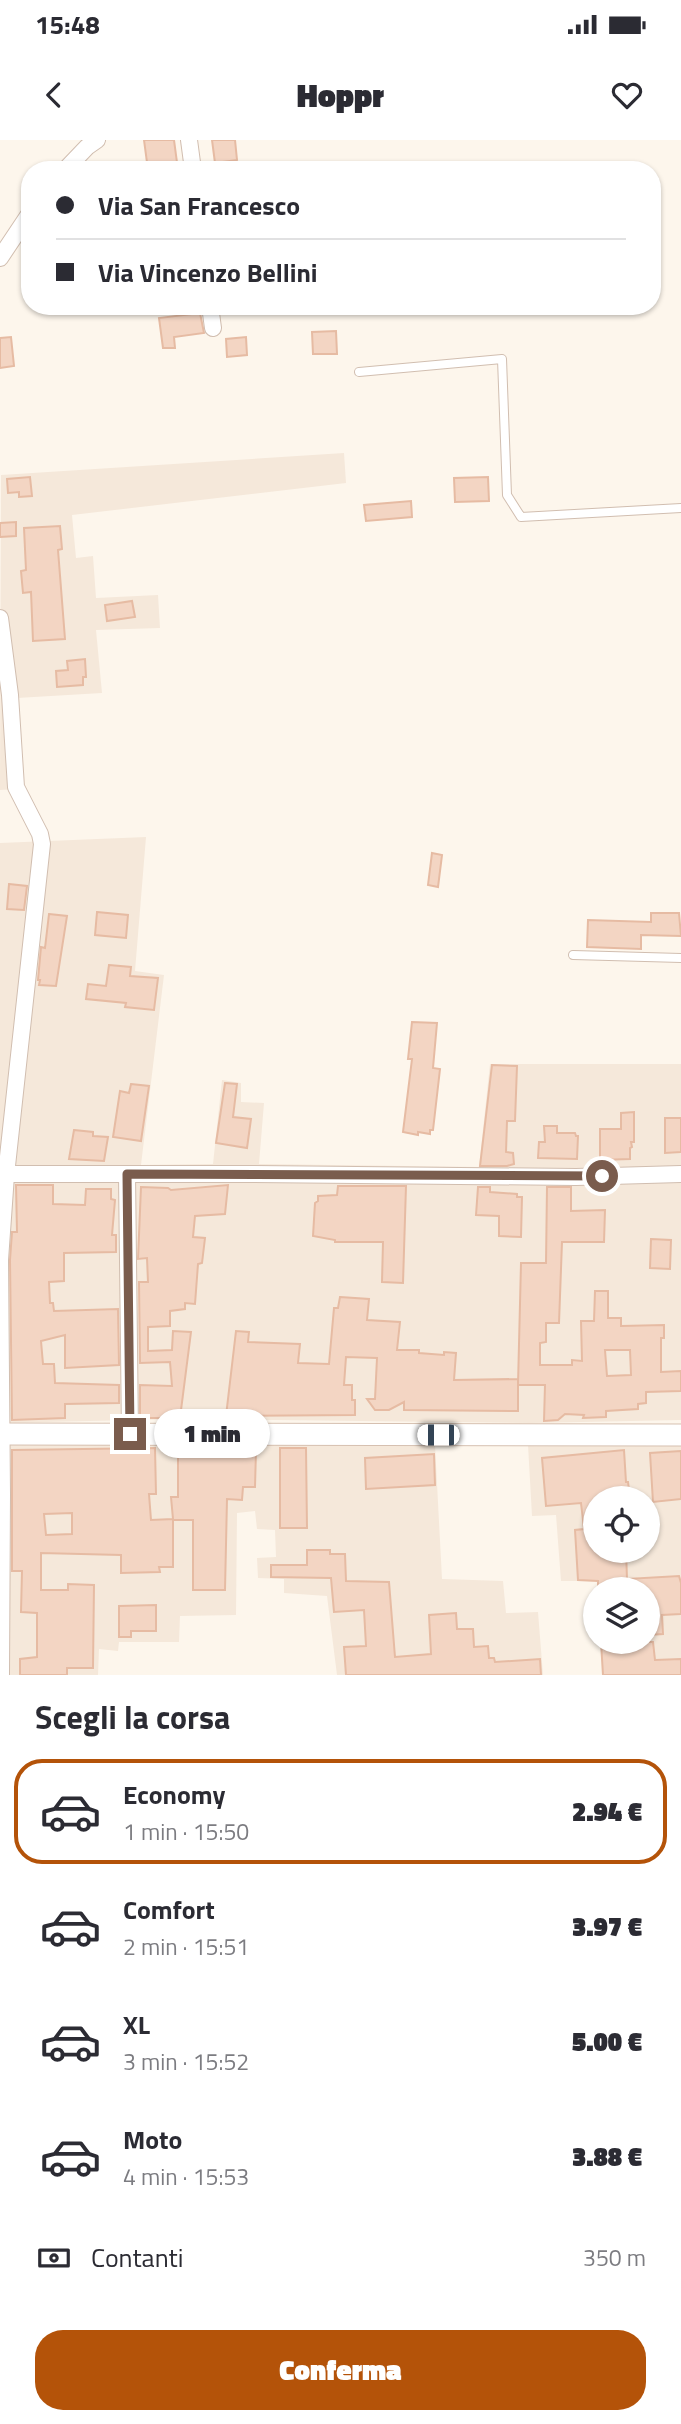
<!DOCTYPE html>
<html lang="it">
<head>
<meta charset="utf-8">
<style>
	:root { --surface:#fff; --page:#f7f7f7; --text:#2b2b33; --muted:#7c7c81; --line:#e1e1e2; --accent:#b45309 }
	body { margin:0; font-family:"Titillium Web",sans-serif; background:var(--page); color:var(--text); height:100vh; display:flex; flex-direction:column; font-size:26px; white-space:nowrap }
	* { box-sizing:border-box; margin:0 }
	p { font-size:23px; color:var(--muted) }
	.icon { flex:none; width:38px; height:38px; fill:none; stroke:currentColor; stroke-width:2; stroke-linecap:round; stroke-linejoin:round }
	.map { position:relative; height:1535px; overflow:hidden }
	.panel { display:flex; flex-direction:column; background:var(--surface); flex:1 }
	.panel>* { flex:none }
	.hud { position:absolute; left:21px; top:21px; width:640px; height:154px; border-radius:28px; box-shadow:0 2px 5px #0004; display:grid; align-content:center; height:154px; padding:0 35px; background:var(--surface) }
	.fabs { position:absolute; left:583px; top:1346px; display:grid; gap:14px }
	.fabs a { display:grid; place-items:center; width:77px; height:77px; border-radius:50%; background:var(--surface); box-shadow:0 2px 5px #0004; font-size:35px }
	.end { position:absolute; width:32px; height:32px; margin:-16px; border:9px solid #7a5c4d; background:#fff; box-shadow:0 0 0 4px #fff }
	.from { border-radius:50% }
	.bubble { position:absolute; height:49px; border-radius:24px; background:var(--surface); box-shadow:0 2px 5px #0004; font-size:23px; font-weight:800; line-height:49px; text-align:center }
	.car { position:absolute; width:21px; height:42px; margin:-21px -10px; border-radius:9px; box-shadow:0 0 5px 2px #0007; background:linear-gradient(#fff 24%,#345 0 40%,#fff 0 76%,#345 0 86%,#fff 0) }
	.hud b { display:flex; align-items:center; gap:24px; height:66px; font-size:26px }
	.hud b+b { border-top:2px solid var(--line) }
	.hud i { width:18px; height:18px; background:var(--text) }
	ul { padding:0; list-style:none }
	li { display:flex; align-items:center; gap:21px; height:105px; margin:0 14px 10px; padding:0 21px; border:4px solid transparent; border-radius:28px }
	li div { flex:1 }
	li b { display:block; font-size:26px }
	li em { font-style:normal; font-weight:800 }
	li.current { border-color:var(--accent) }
	li>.icon { width:63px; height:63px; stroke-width:1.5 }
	h2 { padding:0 35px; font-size:32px; line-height:84px }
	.pay { display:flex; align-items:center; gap:18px; height:77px; padding:0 35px; font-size:26px }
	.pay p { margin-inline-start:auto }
	.button { display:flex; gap:14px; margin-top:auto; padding:14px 35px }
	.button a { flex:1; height:80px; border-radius:28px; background:var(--accent); color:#fff; font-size:28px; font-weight:800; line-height:80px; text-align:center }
	.status { display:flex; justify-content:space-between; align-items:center; height:49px; padding:0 35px; background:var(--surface); direction:ltr }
	.status svg { height:19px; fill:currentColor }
	header { display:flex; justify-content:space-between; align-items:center; height:91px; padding:0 35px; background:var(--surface); font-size:32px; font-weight:800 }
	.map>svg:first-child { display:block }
</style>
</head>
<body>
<div class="status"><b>15:48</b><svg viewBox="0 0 49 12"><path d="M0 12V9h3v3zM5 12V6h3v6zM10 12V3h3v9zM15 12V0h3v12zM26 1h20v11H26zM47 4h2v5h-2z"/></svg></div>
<header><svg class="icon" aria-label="back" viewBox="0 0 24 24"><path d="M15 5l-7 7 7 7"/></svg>Hoppr<svg class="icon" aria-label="heart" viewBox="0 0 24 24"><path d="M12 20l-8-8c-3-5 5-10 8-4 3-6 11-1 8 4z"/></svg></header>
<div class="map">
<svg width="681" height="1535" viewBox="0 0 681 1535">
	<rect width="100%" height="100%" fill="#fdf6ec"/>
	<!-- residential -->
	<path fill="#f5e8da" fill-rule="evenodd" d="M 344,313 L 346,343 L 72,375 L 76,418 L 93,416 L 96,458 L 158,455 L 160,488 L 96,490 L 102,553 L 17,558 L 18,649 L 0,650 L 1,335 Z
		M 146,697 L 135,831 L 164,835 L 141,1025 L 213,1024 L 222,940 L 241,943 L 241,962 L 264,963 L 259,1024 L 479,1027 L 490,924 L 681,924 L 681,1280 L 531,1283 L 179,1279 L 0,1283 L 0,703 Z
		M 681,1303 L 681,1535 L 603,1535 L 601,1502 L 648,1502 L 648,1449 L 598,1449 L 597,1441 L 561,1441 L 556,1375 L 532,1376 L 528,1305 ZM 595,1358 L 648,1358 L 648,1410 L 595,1410 Z
		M 0,1304 L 435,1305 L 442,1439 L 503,1441 L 506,1473 L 538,1472 L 543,1535 L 337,1535 L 327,1456 L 284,1453 L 284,1439 L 258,1438 L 257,1418 L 276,1417 L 275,1390 L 257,1389 L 255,1371 L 237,1373 L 236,1475 L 180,1476 L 179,1502 L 119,1502 L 118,1511 L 99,1509 L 98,1535 L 0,1535 Z"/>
	<!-- building -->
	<path fill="#f3d5c3" stroke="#e6bba3" stroke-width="2" fill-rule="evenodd" d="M 144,0 L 174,0 L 178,30 L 148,30 Z
		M 212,0 L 235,0 L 237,20 L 215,23 Z
		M 200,173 L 204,193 L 174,197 L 175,208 L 163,208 L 159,178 Z
		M 336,191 L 337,214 L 313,214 L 312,192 Z
		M 11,197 L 14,226 L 0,228 L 0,198 Z
		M 246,197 L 247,215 L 227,217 L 226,199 Z
		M 30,337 L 32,356 L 19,357 L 19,352 L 8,353 L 7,339 Z
		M 488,337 L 489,361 L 455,362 L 454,338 Z
		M 411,361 L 412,377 L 366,381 L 364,365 Z
		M 16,382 L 16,396 L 0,397 L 0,383 Z
		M 60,386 L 62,409 L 58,410 L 65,499 L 33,501 L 31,452 L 23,453 L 21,431 L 26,430 L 24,388 Z
		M 132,461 L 135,477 L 107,481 L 105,465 Z
		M 85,519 L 86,537 L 83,537 L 83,545 L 57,547 L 56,531 L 68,530 L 67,521 Z
		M 432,713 L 442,715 L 438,747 L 428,745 Z
		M 9,744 L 27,746 L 24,770 L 7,769 Z
		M 97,772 L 128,775 L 126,798 L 95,795 Z
		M 651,773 L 679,773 L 681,796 L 641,795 L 641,809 L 587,807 L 588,780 L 651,782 Z
		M 49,774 L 67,776 L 56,846 L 39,845 L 40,840 L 38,840 L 41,807 L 45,808 Z
		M 109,825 L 131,827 L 130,836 L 158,838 L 154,870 L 125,867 L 126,863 L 86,859 L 88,844 L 106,846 Z
		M 412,882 L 437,883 L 433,928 L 440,929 L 433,990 L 430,990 L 430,994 L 418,992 L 418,995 L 403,992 L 412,919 L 408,919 Z
		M 492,925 L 517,926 L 515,981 L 507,981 L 506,1012 L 513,1013 L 514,1024 L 507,1026 L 480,1026 Z
		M 225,943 L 237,944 L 233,977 L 251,979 L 247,1008 L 216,1003 Z
		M 131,944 L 149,946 L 141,1001 L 113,997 L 120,951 L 129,953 Z
		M 634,972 L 634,1002 L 631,1002 L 632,1007 L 630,1008 L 630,1019 L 600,1020 L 600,989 L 621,989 L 621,973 Z
		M 665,978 L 681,978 L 681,1012 L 665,1013 Z
		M 544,986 L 557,986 L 557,993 L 575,993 L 576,996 L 578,996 L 577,1019 L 538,1018 L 539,1002 L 545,1002 Z
		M 74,990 L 93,992 L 93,996 L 108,997 L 104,1021 L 69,1019 Z
		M 16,1045 L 53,1045 L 53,1064 L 85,1065 L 86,1049 L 111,1049 L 111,1059 L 115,1060 L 112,1095 L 116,1095 L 116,1112 L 64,1113 L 64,1141 L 49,1142 L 50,1163 L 53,1163 L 54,1171 L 118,1169 L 119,1225 L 65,1228 L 65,1195 L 41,1201 L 43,1224 L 54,1224 L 55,1243 L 119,1245 L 119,1263 L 65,1264 L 65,1278 L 12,1280 L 10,1120 L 12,1092 L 17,1092 Z
		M 228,1045 L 225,1074 L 195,1076 L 193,1097 L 205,1098 L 202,1123 L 198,1124 L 195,1164 L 185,1163 L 185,1169 L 170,1171 L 170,1186 L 148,1187 L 148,1211 L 172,1210 L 173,1191 L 191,1192 L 180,1278 L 140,1278 L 140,1245 L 172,1246 L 170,1222 L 140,1223 L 139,1142 L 148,1142 L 147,1118 L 138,1119 L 141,1047 L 168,1048 L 171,1050 Z
		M 338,1046 L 406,1046 L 403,1143 L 382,1142 L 383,1102 L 335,1102 L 335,1100 L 313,1096 L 315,1063 L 318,1061 L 318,1056 L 337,1055 Z
		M 478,1047 L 490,1047 L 490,1052 L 517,1054 L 517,1057 L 522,1057 L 521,1097 L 499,1096 L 499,1076 L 476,1075 Z
		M 547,1047 L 571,1047 L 571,1071 L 605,1070 L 604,1102 L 562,1102 L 559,1183 L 546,1183 L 546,1202 L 540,1203 L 540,1225 L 572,1225 L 572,1220 L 582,1221 L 581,1181 L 594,1181 L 595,1151 L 608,1151 L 608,1178 L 621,1178 L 621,1186 L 664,1185 L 664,1198 L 661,1198 L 661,1232 L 681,1231 L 681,1251 L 646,1252 L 646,1263 L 638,1264 L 638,1269 L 606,1271 L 606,1277 L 583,1278 L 584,1275 L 565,1274 L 558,1280 L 544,1281 L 545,1245 L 518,1245 L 521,1123 L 546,1123 ZM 605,1210 L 630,1210 L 631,1235 L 607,1236 Z
		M 651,1099 L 671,1100 L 670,1129 L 650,1128 Z
		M 340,1157 L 369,1159 L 367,1180 L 400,1182 L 397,1210 L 419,1210 L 419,1213 L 444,1215 L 444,1212 L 456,1213 L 454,1240 L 518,1239 L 518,1271 L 404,1270 L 404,1262 L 389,1270 L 375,1270 L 367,1259 L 375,1259 L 377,1218 L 346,1217 L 344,1245 L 352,1245 L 352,1260 L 355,1260 L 355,1275 L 226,1276 L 236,1191 L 249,1192 L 248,1202 L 300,1204 L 298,1223 L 329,1224 L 334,1168 L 338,1168 Z
		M 178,1307 L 256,1310 L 255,1347 L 243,1347 L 242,1360 L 227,1359 L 225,1450 L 193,1450 L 193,1380 L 173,1380 L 173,1427 L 159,1427 L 160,1432 L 121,1433 L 121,1415 L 41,1413 L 41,1450 L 68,1450 L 68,1444 L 94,1445 L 93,1528 L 67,1528 L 67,1535 L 20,1535 L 20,1519 L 37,1517 L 37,1473 L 21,1472 L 22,1431 L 12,1431 L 12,1310 L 155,1308 L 156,1354 L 149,1354 L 151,1380 L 173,1379 L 171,1357 L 178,1357 ZM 72,1373 L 72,1394 L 46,1395 L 44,1374 Z
		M 280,1308 L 306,1308 L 307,1388 L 280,1388 Z
		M 624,1310 L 626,1342 L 628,1342 L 630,1358 L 595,1358 L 595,1410 L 626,1410 L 627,1439 L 679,1436 L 681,1443 L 681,1474 L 662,1475 L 663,1494 L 648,1495 L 648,1449 L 598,1449 L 598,1441 L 578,1440 L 575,1390 L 584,1389 L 581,1363 L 546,1366 L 542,1318 Z
		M 681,1311 L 681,1359 L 653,1362 L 650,1313 Z
		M 434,1314 L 435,1345 L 366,1349 L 365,1318 Z
		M 307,1410 L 330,1410 L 330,1414 L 345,1414 L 346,1441 L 389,1442 L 395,1517 L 431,1514 L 429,1475 L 456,1473 L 457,1489 L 473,1489 L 474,1507 L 488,1506 L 489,1518 L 494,1518 L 495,1522 L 540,1519 L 541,1535 L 346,1535 L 344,1507 L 366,1506 L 364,1470 L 334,1472 L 331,1438 L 271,1437 L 271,1425 L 307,1425 Z
		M 156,1465 L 156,1491 L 131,1491 L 131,1497 L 119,1497 L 119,1466 Z
		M 601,1502 L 653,1502 L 655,1520 L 681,1519 L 681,1535 L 603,1535 Z"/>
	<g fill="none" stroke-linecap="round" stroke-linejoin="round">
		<defs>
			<path id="lane" d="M 359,232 L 502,219 L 507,355 L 521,377 L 681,368
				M 573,815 L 681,818"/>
			<path id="street" d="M 189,0 L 193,30
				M 65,30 L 87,7 L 97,0
				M 0,118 L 30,73
				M 210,166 L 213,188
				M 0,478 L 10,555 L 16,647 L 40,694 L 42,704 L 6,1035 L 0,1120 L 2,1354 L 1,1535
				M 0,1034 L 253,1034 L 576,1037 L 681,1034
				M 127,1034 L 130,1294"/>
			<path id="secondary" d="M 0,1294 L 681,1295"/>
		</defs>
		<!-- lane casing -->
		<use href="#lane" stroke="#d1beb0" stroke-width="10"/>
		<!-- street casing -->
		<use href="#street" stroke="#d1beb0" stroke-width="18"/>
		<!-- secondary casing -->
		<use href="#secondary" stroke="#d6c0b0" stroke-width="23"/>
		<!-- lane -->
		<use href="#lane" stroke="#fff" stroke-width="8"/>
		<!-- street -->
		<use href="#street" stroke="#fff" stroke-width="16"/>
		<!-- secondary -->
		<use href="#secondary" stroke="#fff" stroke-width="21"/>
	</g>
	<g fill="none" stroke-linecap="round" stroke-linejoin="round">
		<!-- route -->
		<path stroke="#7a5c4d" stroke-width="9" d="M 130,1294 L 127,1034 L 602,1036"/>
	</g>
</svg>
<div class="fabs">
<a><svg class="icon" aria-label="locate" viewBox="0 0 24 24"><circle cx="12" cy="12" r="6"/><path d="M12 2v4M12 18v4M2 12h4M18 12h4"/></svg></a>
<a><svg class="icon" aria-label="layers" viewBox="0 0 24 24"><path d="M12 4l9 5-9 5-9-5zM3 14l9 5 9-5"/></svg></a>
</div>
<i class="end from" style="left:602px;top:1036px"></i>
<i class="end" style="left:130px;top:1294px"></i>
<div class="bubble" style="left:154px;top:1269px;width:116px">1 min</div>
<i class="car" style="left:438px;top:1295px;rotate:270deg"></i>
<div class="hud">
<b><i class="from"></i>Via San Francesco</b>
<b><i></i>Via Vincenzo Bellini</b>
</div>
</div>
<section class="panel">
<h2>Scegli la corsa</h2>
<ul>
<li class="current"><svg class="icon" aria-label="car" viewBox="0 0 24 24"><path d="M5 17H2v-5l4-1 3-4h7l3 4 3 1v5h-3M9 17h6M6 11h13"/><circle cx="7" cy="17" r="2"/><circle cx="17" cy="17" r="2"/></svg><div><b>Economy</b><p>1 min · 15:50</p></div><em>2.94 €</em></li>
<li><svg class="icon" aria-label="car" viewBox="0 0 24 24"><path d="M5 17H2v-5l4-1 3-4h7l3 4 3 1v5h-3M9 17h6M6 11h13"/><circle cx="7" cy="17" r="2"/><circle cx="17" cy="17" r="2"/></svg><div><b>Comfort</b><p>2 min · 15:51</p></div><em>3.97 €</em></li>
<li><svg class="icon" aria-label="car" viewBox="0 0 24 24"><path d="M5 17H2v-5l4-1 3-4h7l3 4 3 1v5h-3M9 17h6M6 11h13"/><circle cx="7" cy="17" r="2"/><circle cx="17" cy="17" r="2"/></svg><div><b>XL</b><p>3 min · 15:52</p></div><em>5.00 €</em></li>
<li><svg class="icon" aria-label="car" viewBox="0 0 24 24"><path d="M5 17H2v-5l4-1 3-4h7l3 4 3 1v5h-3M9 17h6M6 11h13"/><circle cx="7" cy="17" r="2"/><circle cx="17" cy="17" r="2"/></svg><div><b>Moto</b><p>4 min · 15:53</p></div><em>3.88 €</em></li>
</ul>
<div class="pay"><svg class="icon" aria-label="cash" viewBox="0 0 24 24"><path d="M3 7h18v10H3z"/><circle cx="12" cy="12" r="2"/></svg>Contanti<p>350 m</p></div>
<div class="button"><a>Conferma</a></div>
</section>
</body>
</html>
